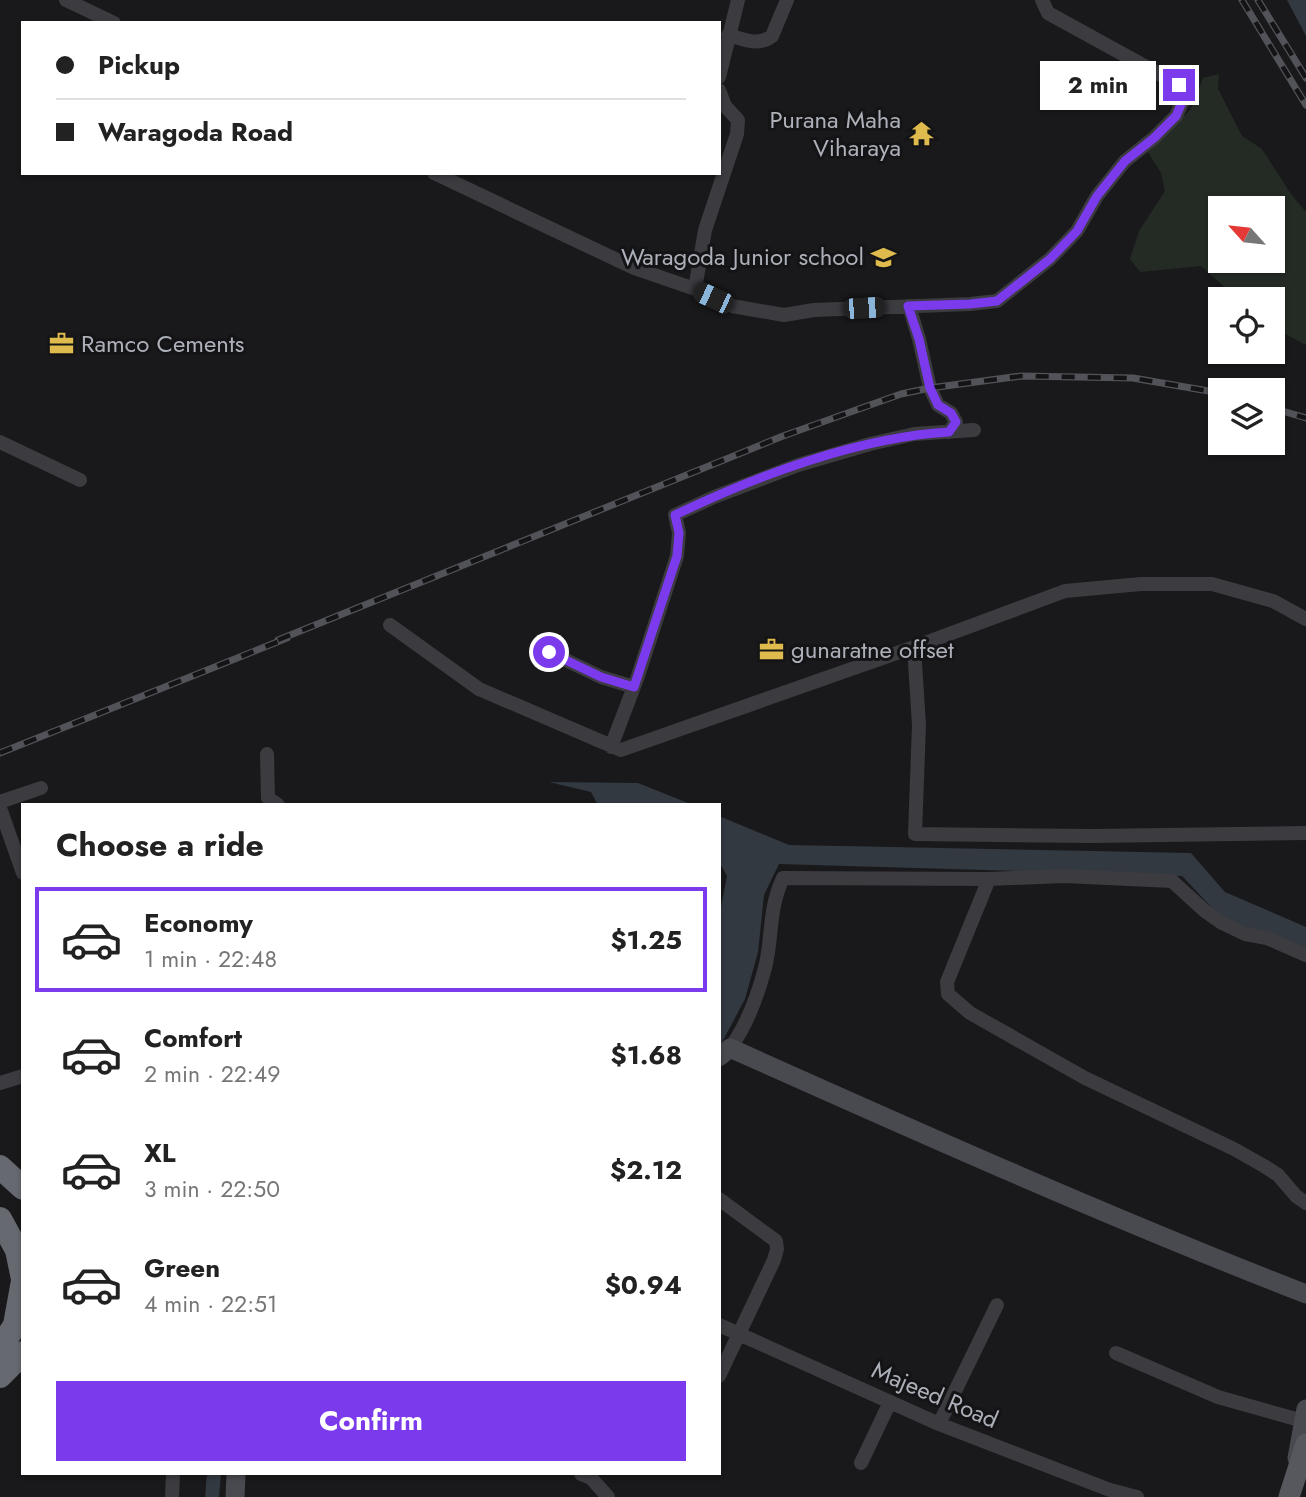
<!DOCTYPE html>
<html lang="en">
<head>
<meta charset="utf-8">
<style>
	:root { --surface:#fff; --page:#f2f2f2; --text:#222; --muted:#767676; --line:#e0e0e0; --accent:#7c3aed }
	body { margin:0; font-family:Jost,sans-serif; background:var(--page); color:var(--text); height:100vh; display:flex; flex-direction:column; font-size:26px; white-space:nowrap }
	* { box-sizing:border-box; margin:0 }
	p { font-size:23px; color:var(--muted) }
	.icon { flex:none; width:38px; height:38px; fill:none; stroke:currentColor; stroke-width:2; stroke-linecap:round; stroke-linejoin:round }
	.map { position:relative; flex:1; overflow:hidden }
	.side { position:absolute; left:21px; top:803px; width:700px; height:672px; display:flex; flex-direction:column; background:var(--surface); border-radius:0px; box-shadow:0 2px 5px #0004 }
	.side>* { flex:none }
	.hud { position:absolute; left:21px; top:21px; width:700px; height:154px; border-radius:0px; box-shadow:0 2px 5px #0004; display:grid; align-content:center; height:154px; padding:0 35px; background:var(--surface) }
	.needle { width:46px; rotate:297deg }
	.tools { position:absolute; left:1208px; top:196px; display:grid; gap:14px }
	.tools a { display:grid; place-items:center; width:77px; height:77px; border-radius:0px; background:var(--surface); box-shadow:0 2px 5px #0004; font-size:35px }
	.end { position:absolute; width:32px; height:32px; margin:-16px; border:9px solid #7c3aed; background:#fff; box-shadow:0 0 0 4px #fff }
	.from { border-radius:50% }
	.bubble { position:absolute; height:49px; border-radius:0px; background:var(--surface); box-shadow:0 2px 5px #0004; font-size:23px; font-weight:700; line-height:49px; text-align:center }
	.car { position:absolute; width:21px; height:42px; margin:-21px -10px; border-radius:9px; box-shadow:0 0 5px 2px #0007; background:linear-gradient(#222 24%,#8ab4d8 0 40%,#222 0 76%,#8ab4d8 0 86%,#222 0) }
	.hud b { display:flex; align-items:center; gap:24px; height:66px; font-size:26px }
	.hud b+b { border-top:2px solid var(--line) }
	.hud i { width:18px; height:18px; background:var(--text) }
	ul { padding:0; list-style:none }
	li { display:flex; align-items:center; gap:21px; height:105px; margin:0 14px 10px; padding:0 21px; border:4px solid transparent; border-radius:0px }
	li div { flex:1 }
	li b { display:block; font-size:26px }
	li em { font-style:normal; font-weight:700 }
	li.selected { border-color:var(--accent) }
	li>.icon { width:63px; height:63px; stroke-width:1.5 }
	h2 { padding:0 35px; font-size:32px; line-height:84px }
	.action { display:flex; gap:14px; margin-top:auto; padding:14px 35px }
	.action a { flex:1; height:80px; border-radius:0px; background:var(--accent); color:#fff; font-size:28px; font-weight:700; line-height:80px; text-align:center }
	.map>svg:first-child { display:block }
</style>
</head>
<body>
<div class="map">
<svg width="1306" height="1497" viewBox="0 0 1306 1497">
	<rect width="100%" height="100%" fill="#19191b"/>
	<!-- green -->
	<path fill="#242b25" fill-rule="evenodd" d="M 1219,74 L 1218,89 L 1242,136 L 1262,149 L 1291,194 L 1306,212 L 1306,345 L 1272,327 L 1272,299 L 1238,299 L 1201,266 L 1140,272 L 1130,259 L 1139,231 L 1165,191 L 1161,173 L 1148,152 L 1191,109 L 1203,78 ZM 1220,208 L 1272,208 L 1272,261 L 1220,261 Z"/>
	<!-- water -->
	<path fill="#323940" d="M 1287,0 L 1306,0 L 1306,36 Z
		M 549,782 L 638,783 L 693,805 L 598,805 L 591,792 Z
		M 719,816 L 789,845 L 1191,853 L 1225,892 L 1306,927 L 1306,949 L 1238,924 L 1216,912 L 1182,876 L 779,864 L 764,895 L 758,952 L 745,999 L 719,1048 L 719,917 L 727,876 L 719,862 Z"/>
	<g fill="none" stroke-linecap="round" stroke-linejoin="round">
		<!-- canal -->
		<path stroke="#323940" stroke-width="14" d="M 212,1497 L 214,1474"/>
		<!-- street -->
		<path stroke="#3b3b40" stroke-width="14" d="M 66,0 L 114,23
			M 728,35 C 743,39 758,47 772,36 L 787,0
			M 719,77 L 738,0
			M 434,173 L 634,268 L 695,289 L 732,306 L 784,315 L 814,310 L 970,304 L 997,301 L 1050,259 L 1077,231 L 1097,196 L 1125,161 L 1154,138 L 1176,116 L 1183,100 L 1179,85 L 1048,13 L 1042,0
			M 695,289 L 705,230 L 737,134 L 738,120 L 725,106 L 719,90
			M 909,306 L 919,339 L 930,388 L 938,405 L 951,413 L 956,422 L 949,432
			M 0,442 L 80,480
			M 390,625 L 479,689 L 621,750 L 914,647 L 1065,591 L 1141,584 L 1212,584 L 1273,601 L 1306,619
			M 914,647 L 919,725 L 915,834 L 1092,836 L 1306,833
			M 549,652 L 601,677 L 634,687
			M 611,747 L 638,676 L 677,556 L 679,533 L 675,515 L 714,497 L 798,465 L 870,444 L 914,434 L 974,430
			M 267,754 L 268,798 L 278,805
			M 0,802 L 41,788
			M 0,808 L 23,873
			M 989,879 L 947,982 L 948,994 L 970,1013 L 1085,1078 L 1234,1149 L 1264,1166 L 1278,1175 L 1296,1196 L 1306,1203
			M 730,1048 C 746,1027 758,994 765,968 C 773,936 768,910 783,878 L 989,879 L 1064,876 L 1172,881 L 1205,911 L 1222,923 L 1245,934 L 1267,938 L 1306,955
			M 0,1083 L 23,1076
			M 719,1199 L 776,1241 L 777,1249 L 774,1260 L 719,1376
			M 719,1325 L 939,1424 L 1110,1490 L 1137,1497
			M 1116,1353 L 1218,1397 L 1303,1421
			M 939,1424 L 997,1305
			M 861,1463 L 890,1402
			M 581,1474 L 591,1478 L 608,1497
			M 172,1497 L 173,1474"/>
		<!-- secondary -->
		<path stroke="#494a4f" stroke-width="19" d="M 719,1057 L 730,1048 C 920,1133 1111,1218 1306,1294
			M 1297,1458 L 1306,1409
			M 235,1497 L 236,1474"/>
		<!-- primary -->
		<path stroke="#57585e" stroke-width="21" d="M 1289,1497 L 1306,1444"/>
		<!-- highway -->
		<path stroke="#676970" stroke-width="24" d="M 0,1167 L 23,1188
			M 0,1219 L 17,1250 L 23,1279
			M 0,1349 L 15,1325 L 23,1281
			M 0,1376 L 23,1353"/>
		<defs>
			<path id="rail" d="M 1242,0 L 1306,105
				M 1258,0 L 1306,78
				M 1272,408 L 1306,418
				M 278,640 L 783,436 L 901,394 L 930,388 L 1021,376 L 1133,378 L 1220,393
				M 0,753 L 287,638"/>
		</defs>
		<!-- rail casing -->
		<use href="#rail" stroke="#525358" stroke-width="7"/>
		<!-- rail -->
		<use href="#rail" stroke="#141416" stroke-width="4.5" stroke-dasharray="13" stroke-linecap="butt"/>
	</g>
	<g fill="none" stroke-linecap="round" stroke-linejoin="round">
		<!-- route -->
		<path stroke="#7c3aed" stroke-width="9" d="M 549,652 L 601,677 L 634,687 L 677,556 L 679,533 L 675,515 C 756,476 859,437 949,432 L 956,422 L 951,413 L 938,405 L 930,388 L 919,339 L 908,306 L 970,304 L 997,301 L 1050,259 L 1077,231 L 1097,196 L 1125,161 L 1154,138 L 1176,116 L 1183,100 L 1179,85"/>
	</g>
	<!-- icons -->
	<defs>
		<symbol id="temple-bare" viewBox="-9 -9 18 18"><path d="M0-6L5-2H3V0L6.5 2.5H4V6H1.5V3h-3V6H-4V2.5H-6.5L-3 0V-2H-5Z" fill="#dfbb4d" stroke="#141416" stroke-width="2.5" paint-order="stroke"/></symbol>
		<symbol id="school-bare" viewBox="-9 -9 18 18"><path d="M0-5L7-2L0 1L-7-2ZM-4 1L0 2.5L4 1V4Q0 6-4 4Z" fill="#dfbb4d" stroke="#141416" stroke-width="2.5" paint-order="stroke"/></symbol>
		<symbol id="office-bare" viewBox="-9 -9 18 18"><path d="M-6-3h4V-5.5h4V-3h4V5H-6ZM-1-4.5V-3h2v-1.5ZM-6 0V1H6V0Z" fill="#dfbb4d" stroke="#141416" stroke-width="2.5" paint-order="stroke"/></symbol>
	</defs>
	<g fill-rule="evenodd">
		<use href="#temple-bare" x="904" y="116" width="35" height="35"/>
		<use href="#school-bare" x="866" y="240" width="35" height="35"/>
		<use href="#office-bare" x="44" y="326" width="35" height="35"/>
		<use href="#office-bare" x="754" y="632" width="35" height="35"/>
	</g>
	<g text-anchor="middle" stroke-width="6" stroke-linejoin="round" paint-order="stroke">
		<!-- poi labels -->
		<g font-size="24" fill="#adb0b9" stroke="#141416" text-anchor="end">
			<text x="901" y="128">Purana Maha<tspan x="901" dy="28">Viharaya</tspan></text>
			<text x="864" y="265">Waragoda Junior school</text>
			<text x="81" y="352" text-anchor="start">Ramco Cements</text>
			<text x="791" y="658" text-anchor="start">gunaratne offset</text>
		</g>
		<!-- street labels -->
		<g font-size="24" fill="#adb0b9" stroke="#141416">
			<text transform="translate(935 1395) rotate(23)" y="8">Majeed Road</text>
		</g>
	</g>
</svg>
<div class="tools">
<a><svg class="needle" viewBox="-14 -14 28 28"><path d="M0-13l5 13h-10z" fill="#e53935"/><path d="M0 13l5-13h-10z" fill="#767676"/></svg></a>
<a><svg class="icon" aria-label="locate" viewBox="0 0 24 24"><circle cx="12" cy="12" r="6"/><path d="M12 2v4M12 18v4M2 12h4M18 12h4"/></svg></a>
<a><svg class="icon" aria-label="layers" viewBox="0 0 24 24"><path d="M12 4l9 5-9 5-9-5zM3 14l9 5 9-5"/></svg></a>
</div>
<i class="end from" style="left:549px;top:652px"></i>
<i class="end" style="left:1179px;top:85px"></i>
<div class="bubble" style="left:1040px;top:61px;width:116px">2 min</div>
<i class="car" style="left:713px;top:298px;rotate:295deg"></i>
<i class="car" style="left:864px;top:308px;rotate:87deg"></i>
<div class="hud">
<b><i class="from"></i>Pickup</b>
<b><i></i>Waragoda Road</b>
</div>
<section class="side">
<h2>Choose a ride</h2>
<ul>
<li class="selected"><svg class="icon" aria-label="car" viewBox="0 0 24 24"><path d="M5 17H2v-5l4-1 3-4h7l3 4 3 1v5h-3M9 17h6M6 11h13"/><circle cx="7" cy="17" r="2"/><circle cx="17" cy="17" r="2"/></svg><div><b>Economy</b><p>1 min · 22:48</p></div><em>$1.25</em></li>
<li><svg class="icon" aria-label="car" viewBox="0 0 24 24"><path d="M5 17H2v-5l4-1 3-4h7l3 4 3 1v5h-3M9 17h6M6 11h13"/><circle cx="7" cy="17" r="2"/><circle cx="17" cy="17" r="2"/></svg><div><b>Comfort</b><p>2 min · 22:49</p></div><em>$1.68</em></li>
<li><svg class="icon" aria-label="car" viewBox="0 0 24 24"><path d="M5 17H2v-5l4-1 3-4h7l3 4 3 1v5h-3M9 17h6M6 11h13"/><circle cx="7" cy="17" r="2"/><circle cx="17" cy="17" r="2"/></svg><div><b>XL</b><p>3 min · 22:50</p></div><em>$2.12</em></li>
<li><svg class="icon" aria-label="car" viewBox="0 0 24 24"><path d="M5 17H2v-5l4-1 3-4h7l3 4 3 1v5h-3M9 17h6M6 11h13"/><circle cx="7" cy="17" r="2"/><circle cx="17" cy="17" r="2"/></svg><div><b>Green</b><p>4 min · 22:51</p></div><em>$0.94</em></li>
</ul>
<div class="action"><a>Confirm</a></div>
</section>
</div>
</body>
</html>
